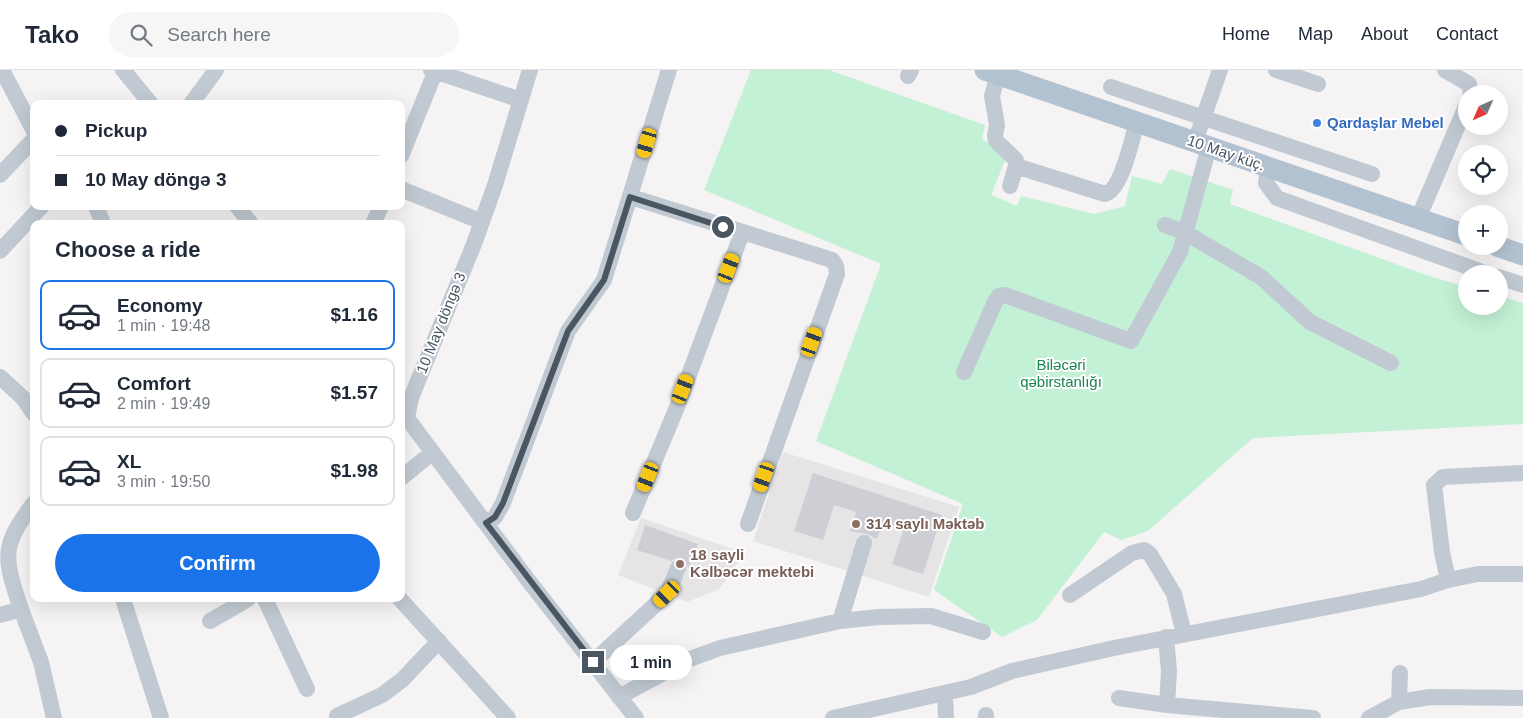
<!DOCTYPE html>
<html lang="en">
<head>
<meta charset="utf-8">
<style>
	:root { --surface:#fff; --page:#f6f6f7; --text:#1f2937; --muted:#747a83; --line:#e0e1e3; --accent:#1a73e8 }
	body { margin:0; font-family:Helvetica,sans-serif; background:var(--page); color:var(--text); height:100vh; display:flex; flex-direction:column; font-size:19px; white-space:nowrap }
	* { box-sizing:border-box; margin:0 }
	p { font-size:16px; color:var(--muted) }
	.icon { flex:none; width:28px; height:28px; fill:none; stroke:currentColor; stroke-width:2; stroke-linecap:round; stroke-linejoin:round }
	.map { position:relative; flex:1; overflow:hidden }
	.panel { position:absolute; left:30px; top:150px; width:375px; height:382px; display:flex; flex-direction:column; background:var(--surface); border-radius:10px; box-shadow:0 5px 20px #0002 }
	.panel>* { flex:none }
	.banner { position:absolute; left:30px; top:30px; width:375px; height:110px; border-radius:10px; box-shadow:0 5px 20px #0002; display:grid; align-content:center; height:110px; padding:0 25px; background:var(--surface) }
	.needle { width:32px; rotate:225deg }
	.fabs { position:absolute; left:1458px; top:15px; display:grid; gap:10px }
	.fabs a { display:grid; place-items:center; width:50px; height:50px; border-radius:50%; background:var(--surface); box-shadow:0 5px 20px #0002; font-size:25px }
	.end { position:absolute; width:22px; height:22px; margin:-11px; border:6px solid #4a5661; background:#fff; box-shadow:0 0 0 2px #fff }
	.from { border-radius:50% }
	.bubble { position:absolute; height:35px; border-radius:18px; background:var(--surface); box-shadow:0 5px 20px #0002; font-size:16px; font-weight:800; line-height:35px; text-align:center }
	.car { position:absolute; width:15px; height:30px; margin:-15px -8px; border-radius:6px; box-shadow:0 0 4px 1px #0007; background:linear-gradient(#f5c518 24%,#345 0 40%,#f5c518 0 76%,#345 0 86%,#f5c518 0) }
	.banner b { display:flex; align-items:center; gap:18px; height:48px; font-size:19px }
	.banner b+b { border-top:1px solid var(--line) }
	.banner i { width:12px; height:12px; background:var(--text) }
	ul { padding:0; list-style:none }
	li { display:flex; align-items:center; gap:15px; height:70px; margin:0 10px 8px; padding:0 15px; border:2px solid var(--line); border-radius:10px }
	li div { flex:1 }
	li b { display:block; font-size:19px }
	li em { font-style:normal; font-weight:800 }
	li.selected { border-color:var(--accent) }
	li>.icon { width:45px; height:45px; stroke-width:1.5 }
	h2 { padding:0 25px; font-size:22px; line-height:60px }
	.action { display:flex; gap:10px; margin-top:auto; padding:10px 25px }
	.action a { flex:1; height:58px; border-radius:30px; background:var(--accent); color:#fff; font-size:20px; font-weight:800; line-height:58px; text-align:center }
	header { display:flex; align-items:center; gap:30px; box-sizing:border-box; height:70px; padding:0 25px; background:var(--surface); border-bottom:1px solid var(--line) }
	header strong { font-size:24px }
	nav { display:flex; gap:28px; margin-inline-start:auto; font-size:18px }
	.search { width:350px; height:45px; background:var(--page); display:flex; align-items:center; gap:12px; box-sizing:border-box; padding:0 18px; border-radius:28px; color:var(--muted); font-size:19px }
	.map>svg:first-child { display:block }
</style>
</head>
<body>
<header>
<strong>Tako</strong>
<div class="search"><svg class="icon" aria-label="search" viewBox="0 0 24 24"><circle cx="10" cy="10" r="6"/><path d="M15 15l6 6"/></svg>Search here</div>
<nav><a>Home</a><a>Map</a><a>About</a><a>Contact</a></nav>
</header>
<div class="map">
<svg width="1523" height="648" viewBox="0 0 1523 648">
	<rect width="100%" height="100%" fill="#f5f3f3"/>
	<!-- education -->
	<path fill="#e6e4e5" d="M 783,382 L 959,437 L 929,527 L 753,471 Z
		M 641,448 L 745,483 L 719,519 L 687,532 L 618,505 Z"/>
	<!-- green -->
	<path fill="#c3f1d5" d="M 751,0 L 829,0 L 985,55 L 982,69 L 1007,86 L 991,125 L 1017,136 L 1021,126 L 1094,144 L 1125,136 L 1132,106 L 1162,114 L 1170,99 L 1233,120 L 1230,134 L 1432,207 L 1466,217 L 1466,236 L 1499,236 L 1499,226 L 1523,233 L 1523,354 L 1253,368 L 1148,461 L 1121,470 L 1104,462 L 1037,550 L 1002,567 L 934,520 L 963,434 L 816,371 L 881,194 L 704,120 Z"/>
	<!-- building -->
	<path fill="#cdcfd5" d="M 813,403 L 942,445 L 923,504 L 892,494 L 904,459 L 883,452 L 877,469 L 867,464 L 850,461 L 856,442 L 834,435 L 823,470 L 794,461 Z
		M 645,455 L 698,474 L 689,498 L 681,489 L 676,488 L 671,491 L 637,480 Z"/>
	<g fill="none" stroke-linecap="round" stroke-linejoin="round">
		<!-- minor -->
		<path stroke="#c1cad2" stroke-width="16" d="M 2,0 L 34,61
			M 123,0 L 151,34
			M 431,0 L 521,30
			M 530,0 L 495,115 L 474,174 L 411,328 L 407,348 L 528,510 L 636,648
			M 999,0 L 992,26 L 997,55 L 995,66 L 996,71 L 1016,90 L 1016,96 L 1010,116
			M 1276,0 L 1318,14
			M 1445,0 L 1469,14 L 1471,24
			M 908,6 L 911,0
			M 1111,17 L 1372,104
			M 191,34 L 216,0
			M 1195,72 L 1220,0
			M 401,86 L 436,0
			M 1016,96 L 1105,124 C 1122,120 1132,68 1137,52
			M 1268,97 L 1266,113 L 1277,128 L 1488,204
			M 0,105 L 34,69
			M 401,119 L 482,152
			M 631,127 L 832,190 L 836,196 L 837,204 L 748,454
			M 96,136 L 103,154
			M 237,136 L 251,154
			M 1418,149 L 1466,36
			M 373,154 L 381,136
			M 1165,155 L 1184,162 L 1261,207 L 1310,252 L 1391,293
			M 0,181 L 42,136
			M 1499,207 L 1523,215
			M 964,302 L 995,232 L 999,226 L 1005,225 L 1131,271 L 1180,182 L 1209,77
			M 0,307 L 23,328 L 34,344
			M 401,408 L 432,383
			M 633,443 L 677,337 L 742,163
			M 486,453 L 495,447 L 503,433 L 568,261 L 604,210 L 669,0
			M 1448,510 L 1442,482 L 1434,415 L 1443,407 L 1523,403
			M 1070,525 L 1132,483 L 1144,480 L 1150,484 L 1174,524 L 1184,564
			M 123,529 L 161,648
			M 265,529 L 307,619
			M 400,529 L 508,648
			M 21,539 L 41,592 L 54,648
			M 0,545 L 21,539 C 4,488 0,477 34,433
			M 210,551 L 248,529
			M 840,551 L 864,473
			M 1166,567 L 1169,601 L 1167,635 L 1313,648
			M 593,592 L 667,524 L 678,498
			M 945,623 L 946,648
			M 619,627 L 687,590 L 720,578 L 840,551 L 879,547 L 931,546 L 983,562
			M 1119,628 L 1167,635
			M 1399,632 L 1400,603
			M 337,646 L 382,625 L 402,610 L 439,571
			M 833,648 L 971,617 L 1012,601 L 1114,578 L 1421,519 L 1448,510 L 1478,504 L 1523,504
			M 986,648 L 986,645
			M 1369,648 L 1399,632 L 1430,627 L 1523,628"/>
		<!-- major -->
		<path stroke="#b3c2d1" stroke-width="21" d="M 985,0 L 1466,165
			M 1497,176 L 1523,185"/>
	</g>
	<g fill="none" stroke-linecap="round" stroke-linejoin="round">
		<!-- route -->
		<path stroke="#4a5661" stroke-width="6" d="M 593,592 L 486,453 L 495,447 L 503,433 L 568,261 L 604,210 L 630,127 L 723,157"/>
	</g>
	<!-- markers -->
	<circle fill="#3f7fe0" stroke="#fff" stroke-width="2" cx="1317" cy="53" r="5"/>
	<g fill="#8d6e63" stroke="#fff" stroke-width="2">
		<circle cx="856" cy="454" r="5"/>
		<circle cx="680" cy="494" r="5"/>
	</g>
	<g text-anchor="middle" stroke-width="4" stroke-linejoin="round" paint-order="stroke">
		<!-- shop labels -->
		<g font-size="15" font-weight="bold" fill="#366cbe" stroke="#fff" text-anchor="start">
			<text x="1327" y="58">Qardaşlar Mebel</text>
		</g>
		<!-- street labels -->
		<g font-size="15" fill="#4a5661" stroke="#fff">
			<text transform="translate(1226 83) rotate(19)" y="5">10 May küç.</text>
			<text transform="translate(441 253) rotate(-68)" y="5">10 May döngə 3</text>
		</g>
		<!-- park labels -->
		<g font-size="15" fill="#17864f" stroke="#fff">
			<text x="1061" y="300">Biləcəri<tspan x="1061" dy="17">qəbirstanlığı</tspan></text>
		</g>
		<!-- education labels -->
		<g font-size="15" font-weight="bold" fill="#785e54" stroke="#fff" text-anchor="start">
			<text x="866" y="459">314 saylı Məktəb</text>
			<text x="690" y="490">18 sayli<tspan x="690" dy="17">Kəlbəcər mektebi</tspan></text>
		</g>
	</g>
</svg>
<div class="fabs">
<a><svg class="needle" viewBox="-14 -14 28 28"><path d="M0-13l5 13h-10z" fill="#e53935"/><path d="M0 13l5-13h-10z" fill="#747a83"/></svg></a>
<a><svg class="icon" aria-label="locate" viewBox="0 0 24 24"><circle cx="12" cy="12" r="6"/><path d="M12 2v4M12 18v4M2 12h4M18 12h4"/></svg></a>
<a>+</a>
<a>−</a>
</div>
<i class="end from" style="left:723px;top:157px"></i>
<i class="end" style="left:593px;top:592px"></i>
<div class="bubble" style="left:610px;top:575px;width:82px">1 min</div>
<i class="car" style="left:647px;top:73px;rotate:197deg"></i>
<i class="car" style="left:729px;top:198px;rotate:21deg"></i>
<i class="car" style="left:812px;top:272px;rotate:20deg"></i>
<i class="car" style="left:683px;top:319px;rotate:21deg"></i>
<i class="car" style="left:648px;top:407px;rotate:202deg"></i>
<i class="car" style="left:764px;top:407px;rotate:199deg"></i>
<i class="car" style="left:667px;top:524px;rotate:225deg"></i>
<div class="banner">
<b><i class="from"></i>Pickup</b>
<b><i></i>10 May döngə 3</b>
</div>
<section class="panel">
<h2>Choose a ride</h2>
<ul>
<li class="selected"><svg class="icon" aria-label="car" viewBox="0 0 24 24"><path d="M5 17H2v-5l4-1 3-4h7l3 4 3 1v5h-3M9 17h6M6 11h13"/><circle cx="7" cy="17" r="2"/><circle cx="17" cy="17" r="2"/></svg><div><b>Economy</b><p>1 min · 19:48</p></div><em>$1.16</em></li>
<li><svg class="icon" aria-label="car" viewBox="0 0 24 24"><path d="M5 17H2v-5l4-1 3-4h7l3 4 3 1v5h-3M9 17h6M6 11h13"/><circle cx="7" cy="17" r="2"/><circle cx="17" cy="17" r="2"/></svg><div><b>Comfort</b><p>2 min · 19:49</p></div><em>$1.57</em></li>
<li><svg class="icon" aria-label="car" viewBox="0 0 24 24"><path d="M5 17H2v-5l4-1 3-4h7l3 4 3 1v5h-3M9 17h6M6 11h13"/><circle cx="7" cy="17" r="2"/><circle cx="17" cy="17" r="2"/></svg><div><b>XL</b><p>3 min · 19:50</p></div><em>$1.98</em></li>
</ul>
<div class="action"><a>Confirm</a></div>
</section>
</div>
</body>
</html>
